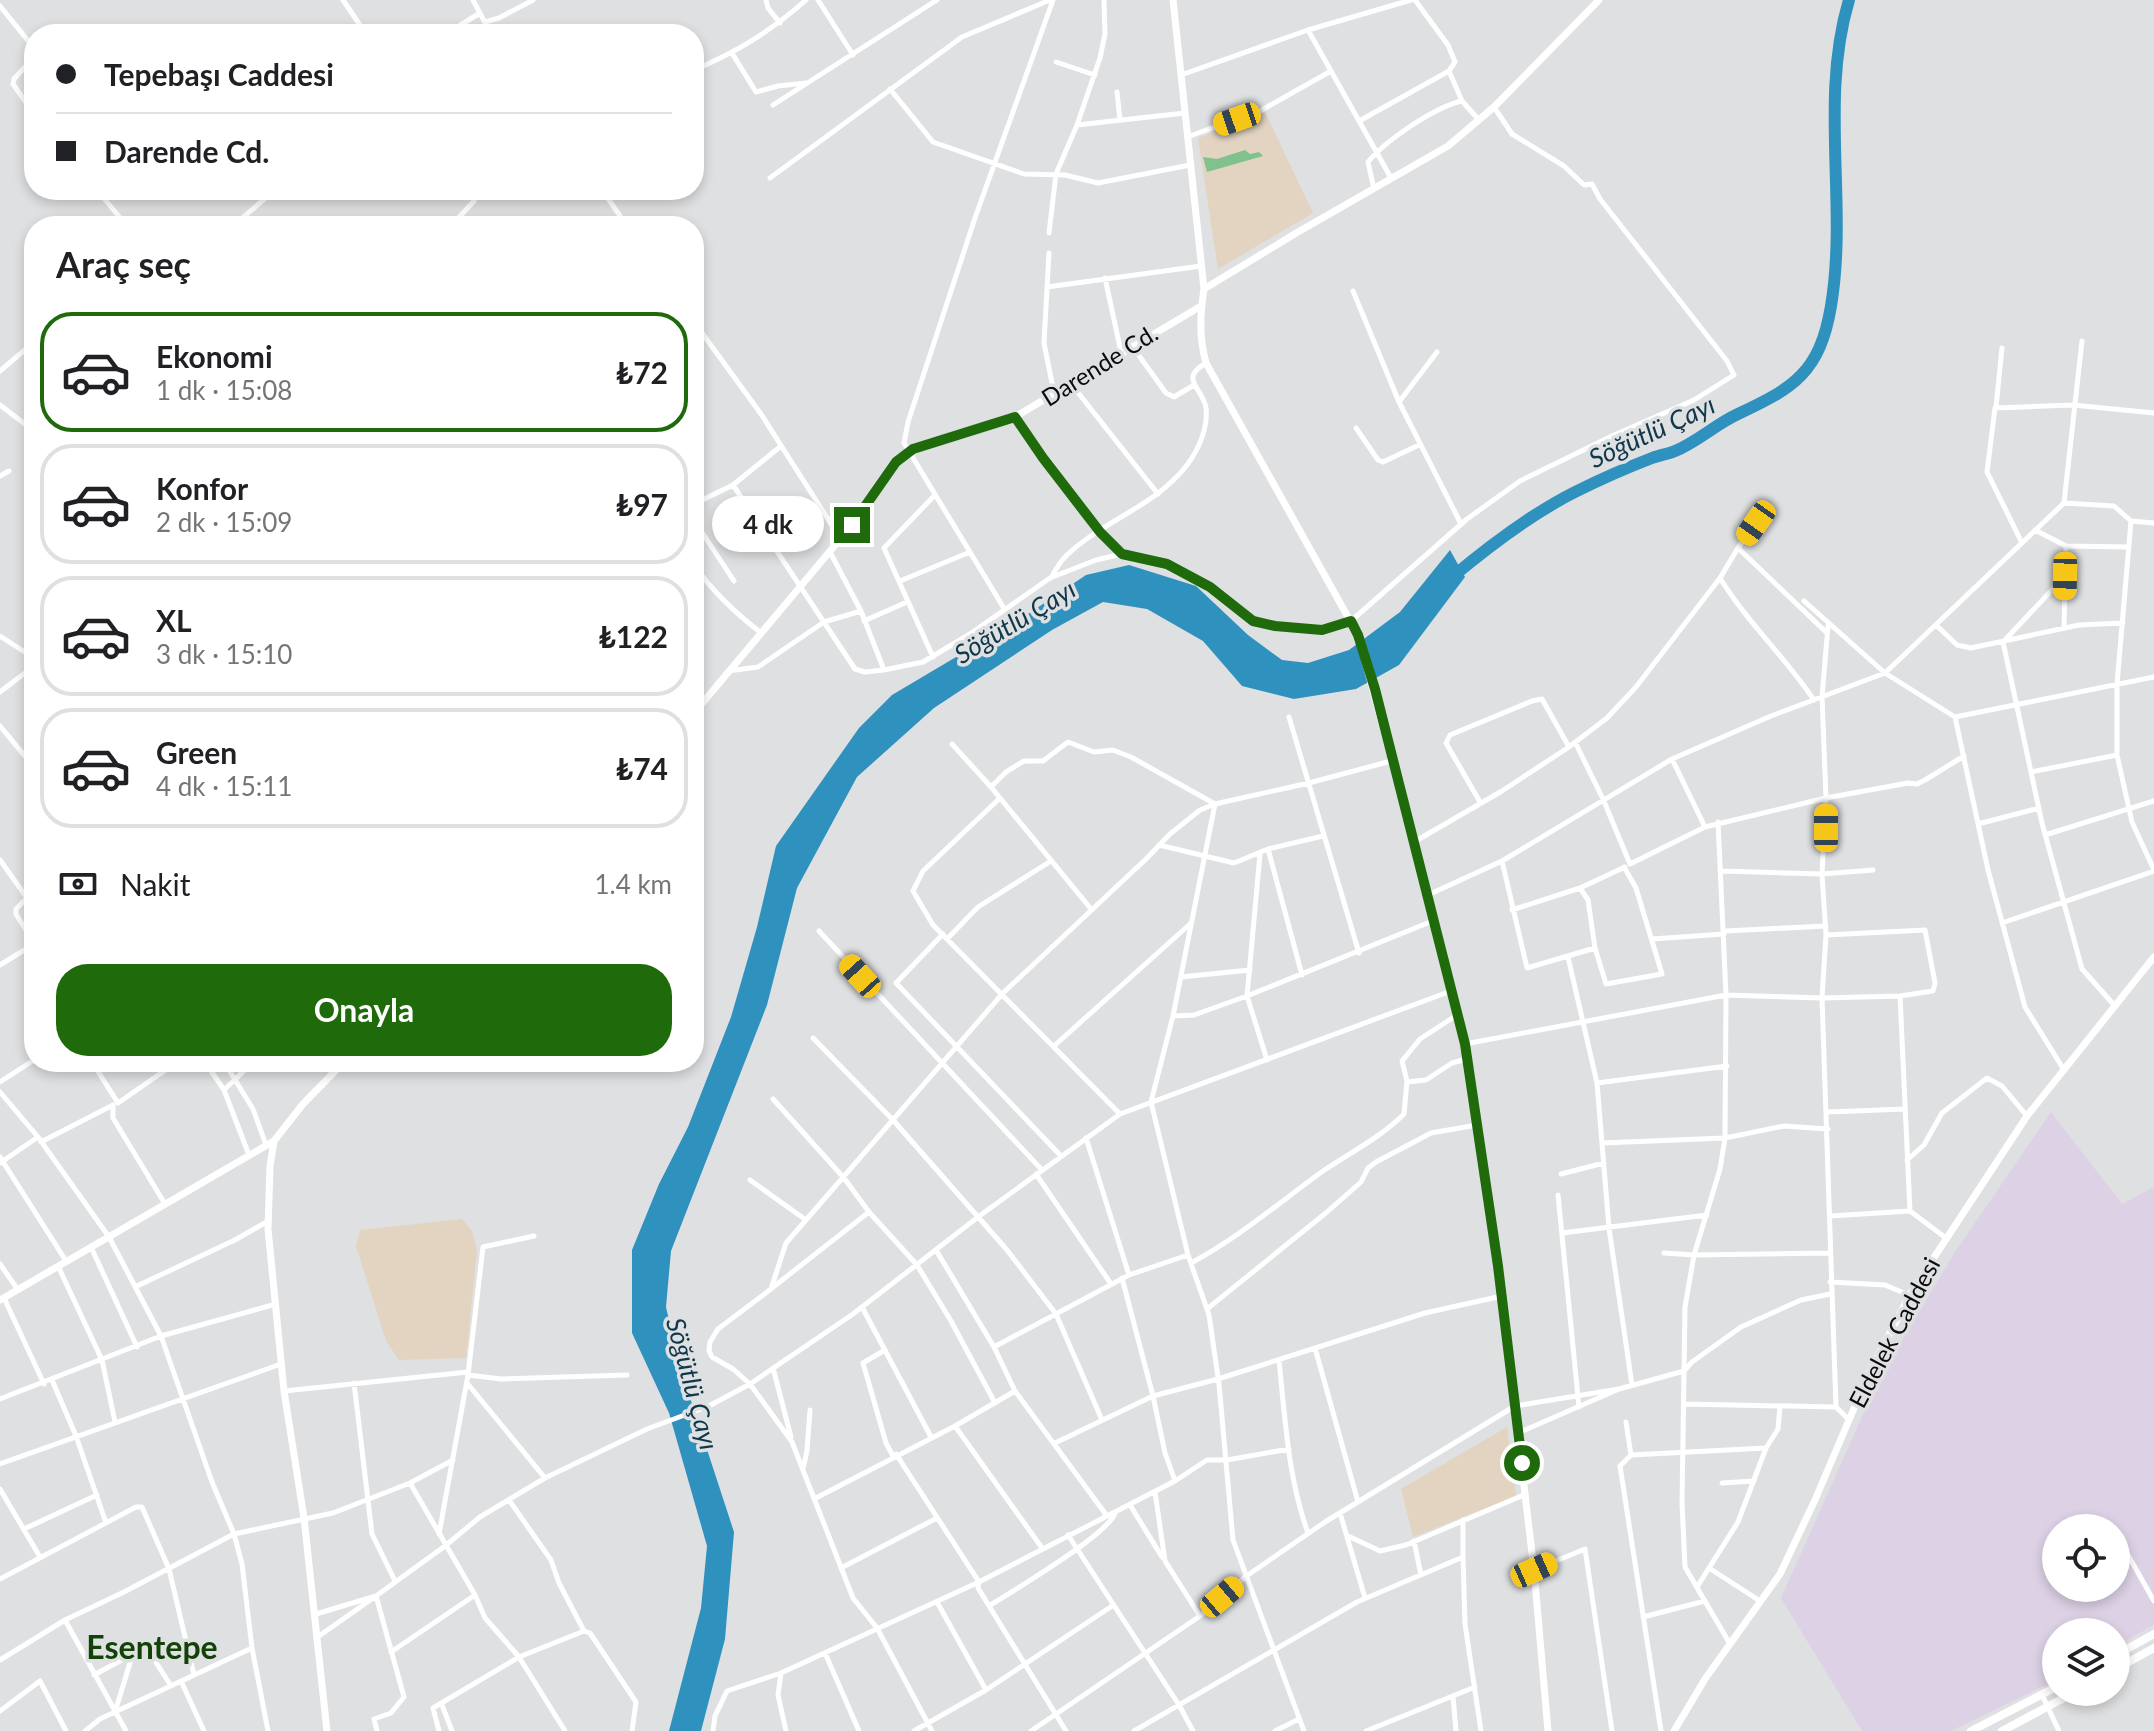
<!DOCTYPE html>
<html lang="tr">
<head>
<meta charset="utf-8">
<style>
	:root { --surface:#fff; --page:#f2f2f2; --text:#202124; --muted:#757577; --line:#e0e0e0; --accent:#1f6b0b }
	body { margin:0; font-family:Lato,sans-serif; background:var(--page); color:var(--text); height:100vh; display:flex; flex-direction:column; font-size:30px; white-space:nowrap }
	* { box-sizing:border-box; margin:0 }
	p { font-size:26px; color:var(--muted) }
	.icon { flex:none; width:44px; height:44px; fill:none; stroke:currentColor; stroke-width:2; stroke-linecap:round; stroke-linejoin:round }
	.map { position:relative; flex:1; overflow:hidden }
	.panel { position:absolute; left:24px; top:216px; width:680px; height:856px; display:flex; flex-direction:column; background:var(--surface); border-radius:32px; box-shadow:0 4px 12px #0003 }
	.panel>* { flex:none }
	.banner { position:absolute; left:24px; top:24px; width:680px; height:176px; border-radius:32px; box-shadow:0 4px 12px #0003; display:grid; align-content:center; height:176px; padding:0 32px; background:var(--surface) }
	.buttons { position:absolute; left:2042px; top:1514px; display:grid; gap:16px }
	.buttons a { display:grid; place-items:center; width:88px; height:88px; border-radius:50%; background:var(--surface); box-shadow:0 4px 12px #0003; font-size:40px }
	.end { position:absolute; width:36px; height:36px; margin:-18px; border:10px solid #1f6b0b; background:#fff; box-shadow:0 0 0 4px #fff }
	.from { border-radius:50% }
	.bubble { position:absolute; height:56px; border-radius:28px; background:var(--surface); box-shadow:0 4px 12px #0003; font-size:26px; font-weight:700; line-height:56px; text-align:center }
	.car { position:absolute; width:24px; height:48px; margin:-24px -12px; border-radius:10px; box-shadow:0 0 6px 2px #0007; background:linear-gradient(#f5c518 24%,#345 0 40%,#f5c518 0 76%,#345 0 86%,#f5c518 0) }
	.banner b { display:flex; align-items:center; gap:28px; height:76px; font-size:30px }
	.banner b+b { border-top:2px solid var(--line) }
	.banner i { width:20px; height:20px; background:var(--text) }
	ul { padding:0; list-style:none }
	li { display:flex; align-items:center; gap:24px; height:120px; margin:0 16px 12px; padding:0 16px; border:4px solid var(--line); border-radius:32px }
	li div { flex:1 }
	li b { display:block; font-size:30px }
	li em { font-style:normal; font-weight:700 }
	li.on { border-color:var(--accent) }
	li>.icon { width:72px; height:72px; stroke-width:1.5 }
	h2 { padding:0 32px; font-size:36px; line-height:96px }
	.pay { display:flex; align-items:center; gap:20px; height:88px; padding:0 32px; font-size:30px }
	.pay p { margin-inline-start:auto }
	.primary-button { display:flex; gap:16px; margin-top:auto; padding:16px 32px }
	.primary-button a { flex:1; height:92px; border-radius:32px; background:var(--accent); color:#fff; font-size:32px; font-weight:700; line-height:92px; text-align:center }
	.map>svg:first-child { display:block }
</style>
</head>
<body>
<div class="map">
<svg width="2154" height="1731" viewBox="0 0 2154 1731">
	<rect width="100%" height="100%" fill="#dfe0e2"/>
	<!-- industrial -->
	<path fill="#ddd1e5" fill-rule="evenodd" d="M 2051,1112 L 2122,1204 L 2154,1187 L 2154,1625 L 2116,1646 L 2116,1632 L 2056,1632 L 2056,1680 L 1951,1731 L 1862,1731 L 1781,1598 L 1879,1379 L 1955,1252 ZM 2056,1528 L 2116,1528 L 2116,1588 L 2056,1588 Z"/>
	<!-- education -->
	<path fill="#e2d4c1" d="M 1265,112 L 1313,213 L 1218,269 L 1198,138 Z
		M 462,1219 L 472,1231 L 477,1250 L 466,1358 L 399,1360 L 386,1341 L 356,1246 L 360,1230 Z
		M 1507,1427 L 1516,1496 L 1413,1537 L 1401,1489 Z"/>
	<!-- green -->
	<path fill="#81c18e" d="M 1245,150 L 1250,154 L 1259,152 L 1263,156 L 1207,172 L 1203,157 L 1217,159 Z"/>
	<!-- water -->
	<path fill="#2f91be" d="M 1450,550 L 1465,577 L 1399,665 L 1356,689 L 1294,699 L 1242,686 L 1203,641 L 1147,609 L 1103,602 L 1052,630 L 934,708 L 857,777 L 797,888 L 767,1005 L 671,1251 L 666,1307 L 679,1364 L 734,1532 L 725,1639 L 701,1731 L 669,1731 L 701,1608 L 707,1546 L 669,1413 L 632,1333 L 632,1250 L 659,1184 L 688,1127 L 731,1017 L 757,927 L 776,846 L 859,728 L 892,695 L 1025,616 L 1086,575 L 1129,565 L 1196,586 L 1248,635 L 1282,660 L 1308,663 L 1349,650 L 1400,612 Z"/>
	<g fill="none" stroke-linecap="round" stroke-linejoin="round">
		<!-- river -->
		<path stroke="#2f91be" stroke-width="12" d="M 1451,578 C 1488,547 1531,514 1575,492 C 1599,480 1626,468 1652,458 C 1660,455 1668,454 1675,451 C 1697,442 1716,424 1738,414 C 1794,388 1820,372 1831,306 C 1848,204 1819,100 1849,0"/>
		<!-- street -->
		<path stroke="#fff" stroke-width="5" d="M 343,0 L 366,34
			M 473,0 L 491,34
			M 766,0 L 768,8 L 780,23
			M 818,0 L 853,55
			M 0,6 L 34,48
			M 485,22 L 499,18 L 533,0
			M 1308,30 L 1391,178
			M 446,34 L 480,13
			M 732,53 L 756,92 L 778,86 L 806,83
			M 34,57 L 14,79 L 13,84 L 34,114
			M 1056,62 L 1095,75
			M 694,70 C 737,52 771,31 806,0
			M 1449,71 L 1462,101
			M 1181,75 L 1308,30 L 1411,0
			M 890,89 L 933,142 L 1024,174 L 1065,175 L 1098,183 L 1190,165
			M 1117,92 L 1120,120
			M 773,105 L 937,0
			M 1361,120 L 1449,71 L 1455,62 L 1448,45 L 1415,0
			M 1077,125 L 1185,113
			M 1187,137 L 1262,110 L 1331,71
			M 770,178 L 962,37 L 1050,0
			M 1374,189 L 1368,162 C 1386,140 1435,107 1462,101 L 1479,120
			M 97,190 L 127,226
			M 602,190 L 627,226
			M 233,226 L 269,195
			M 451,226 L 474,201 L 476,190
			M 1049,233 L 1056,174 L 1077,125 L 1100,58 L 1105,34 L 1104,0
			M 1049,253 L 1044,343 L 1054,393
			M 1105,278 L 1121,352
			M 1047,287 L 1201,266
			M 1353,291 L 1399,402 L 1461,524
			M 694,322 L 761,414 L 840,538
			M 1132,346 L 1166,393 L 1174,397 L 1194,385
			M 0,371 L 34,342
			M 1072,385 L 1158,494
			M 1399,402 L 1437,352
			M 0,405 L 34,431
			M 1996,407 L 2002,348
			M 1015,417 C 1047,465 1081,514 1122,554
			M 1356,428 L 1378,460 L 1383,462 L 1419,445
			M 0,476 L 9,471
			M 733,485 L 855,669 L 865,672 L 884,670 L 923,662 L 970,634 L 1050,578 L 1096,560 L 1122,554 L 1167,564 L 1210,587 L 1253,621 L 1275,626 L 1322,630 L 1351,621 L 1467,519 L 1520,481 L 1612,436 L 1694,400 L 1734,375 L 1727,361 L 1600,199 L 1592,184 L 1584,185 L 1564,166 L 1512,134 L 1494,107
			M 2064,503 L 2082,341
			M 694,504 L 733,485 L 781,446
			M 694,520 L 734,581
			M 2131,521 L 2117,684 L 2117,755 L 2132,822 L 2154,870
			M 1756,523 L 1738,548 L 1827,633
			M 2035,530 L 2066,546 L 2129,547
			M 2022,543 L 1987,472 L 1995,408 L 2073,405 L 2154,413
			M 1738,548 L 1720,578 C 1747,622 1785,657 1814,700
			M 830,552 L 861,611 L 884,670
			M 694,565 C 713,592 734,612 760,632
			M 2065,576 L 2003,642 L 2042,823 L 2082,969 L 2115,1006
			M 1051,578 C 1055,571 1059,563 1065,557 C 1101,521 1155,507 1187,465 C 1199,449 1208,428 1206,408 C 1203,388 1178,379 1206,363
			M 900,581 L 970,552
			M 1804,601 L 1885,673 L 2064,503 L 2114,506 L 2131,521 L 2154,523
			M 1005,610 L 904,443 L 908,422 L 975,218 L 1053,0
			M 864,621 L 907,602
			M 1936,625 L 1957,645 L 1971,648 L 2079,625 L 2123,623
			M 1828,626 L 1822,697 L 1826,798 L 1908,783 L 1917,784 L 1925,780 L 1964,756
			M 2064,628 L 2066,546
			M 0,636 L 34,658
			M 933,657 L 884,548 L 935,495
			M 728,671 L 758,667 L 824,622 L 861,611
			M 0,692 L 34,666
			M 1289,717 L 1359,953
			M 1955,717 L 1988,870 L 2025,1007 L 2064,1070
			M 0,726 L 34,767
			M 1575,742 L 1603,799 L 1630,864 L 1705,827
			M 952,744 L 991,787
			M 1672,759 L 1705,827 L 1826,798 L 1822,874 L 1826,935 L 1822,998 L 1836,1407 L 1849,1420
			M 2031,772 L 2117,755
			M 1000,798 L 991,787 L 1006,772 L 1024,761 L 1043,761 L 1068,742 L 1094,752 L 1113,750 L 1131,757 L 1215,804 L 1173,1016 L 1151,1102 L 1188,1255 L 1209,1315 L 1219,1384 L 1233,1540 L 1304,1731
			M 1480,802 L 1446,743 L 1450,735 L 1532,701 L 1542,699 L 1569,747 L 1607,718 L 1636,687 L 1720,578
			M 1718,822 L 1726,995 L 1725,1138 L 1720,1169 L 1694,1255 L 1685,1307 L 1682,1503 L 1685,1567 L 1730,1644
			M 1978,824 L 2039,808
			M 2045,835 L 2154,801
			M 1414,842 L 1502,791 L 1569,747
			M 1159,845 L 1234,863 L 1268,849 L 1323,836
			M 1268,849 L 1302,975
			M 1260,854 L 1247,996 L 1267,1060
			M 0,860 L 27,898 L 16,909 L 16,914 L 34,943
			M 1502,861 L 1527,968 L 1595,948
			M 1722,871 L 1822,874 L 1873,870
			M 1580,888 L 1588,900 L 1595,948 L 1606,984 L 1662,974 L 1636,888 L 1624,867
			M 1428,895 L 1502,861 L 1672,759 L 1771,716 L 1885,673 L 1955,717 L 2154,677
			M 1091,909 L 1000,798 L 923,871 L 913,891 L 933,925 L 1120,1114
			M 1512,910 L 1580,888 L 1625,867
			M 2002,923 L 2154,871
			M 819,931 L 1042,1170
			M 1725,931 L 1826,926
			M 943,934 L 896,983 L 1061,1156
			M 947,939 L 978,907 L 1051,861
			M 1652,939 L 1724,934
			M 1568,957 L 1597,1083 L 1609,1228 L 1632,1385
			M 0,965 L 34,944
			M 1181,977 L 1250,970
			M 1900,996 L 1910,1211
			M 1173,1016 L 1194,1015 L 1247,996 L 1435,920
			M 813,1038 L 893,1120 L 1007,1250 L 1056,1314 L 1102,1420
			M 1465,1044 L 1726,995 L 1822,998 L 1900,996 L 1933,991 L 1935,983 L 1925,930 L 1826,935
			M 1054,1046 L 1190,924
			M 92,1062 L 118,1103 L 177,1062
			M 205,1062 L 224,1090 L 249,1155
			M 224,1062 L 253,1109 L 266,1145
			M 0,1082 L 34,1060
			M 1407,1082 L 1426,1080 L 1452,1063 L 1467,1059
			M 1597,1083 L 1727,1066
			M 224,1090 L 253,1062
			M 0,1092 L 38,1137 L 109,1237 L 161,1336 L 212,1482 L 234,1534 L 242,1564 L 252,1648 L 268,1731
			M 773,1099 L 844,1178 L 869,1212 L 917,1265 L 951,1321 L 995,1403
			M 113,1105 L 113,1118 L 165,1204
			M 1827,1112 L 1905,1109
			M 1086,1138 L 1129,1275
			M 41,1142 L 113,1105
			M 1602,1143 L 1725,1138 L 1784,1126 L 1828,1129
			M 0,1157 L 66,1261
			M 1907,1160 L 1924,1145 L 1942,1113 L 1987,1078 L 2002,1086 L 2027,1116
			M 0,1163 L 38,1137
			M 1036,1174 L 1111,1284
			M 1561,1174 L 1604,1163
			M 750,1180 L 806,1220
			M 1558,1195 L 1579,1407
			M 1830,1216 L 1910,1211 L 1946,1238
			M 1562,1233 L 1707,1215
			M 91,1247 L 137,1347
			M 936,1250 L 994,1347 L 1015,1391 L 1107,1516
			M 1664,1253 L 1694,1255 L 1829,1253
			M 1191,1263 C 1238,1238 1280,1202 1323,1171 C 1351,1152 1380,1138 1404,1114 L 1407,1081 L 1402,1061 L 1420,1039 L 1457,1015
			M 0,1264 L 18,1290
			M 58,1266 L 102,1360 L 115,1422
			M 1122,1278 L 1153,1396 L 1218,1379 L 1425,1313 L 1502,1296
			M 1830,1282 L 1885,1285 L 1904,1293
			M 137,1286 L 235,1240 L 268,1221
			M 772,1288 L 869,1212
			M 4,1298 L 44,1384
			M 862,1307 L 931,1437
			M 1207,1309 L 1327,1212 L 1361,1182 L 1368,1168 L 1376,1162 L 1431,1133 L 1477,1125
			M 994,1347 L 1129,1275 L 1188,1255
			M 1315,1348 L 1358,1502
			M 885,1350 L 863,1363 L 886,1443 L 893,1456
			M 1279,1360 C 1285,1418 1288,1478 1308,1533
			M 773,1368 L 791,1437
			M 468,1375 L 501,1379 L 627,1375
			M 52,1380 L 76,1436 L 106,1523
			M 354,1383 L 372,1534 L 395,1581
			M 284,1391 L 468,1372
			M 0,1399 L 161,1336 L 276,1304
			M 1684,1404 L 1835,1407
			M 1626,1422 L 1631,1455
			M 955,1426 L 1042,1548
			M 1518,1433 L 1619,1389 L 1684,1371 L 1692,1362 L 1741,1327 L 1801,1300 L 1830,1294
			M 1055,1443 L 1153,1396 L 1165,1453 L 1175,1481
			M 896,1454 L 979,1582 L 978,1588 L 1066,1731
			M 0,1464 L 281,1364
			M 803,1469 L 807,1451 L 810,1410
			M 545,1478 L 647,1429 L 709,1406 L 750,1384 L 853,1314 L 978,1217 L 1120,1114 L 1451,991
			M 410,1483 L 475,1595 L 485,1618 L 519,1657 L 565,1731
			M 1722,1483 L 1754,1481
			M 0,1489 L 40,1557
			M 1155,1492 L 1165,1561 L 1200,1616
			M 814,1499 L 955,1426 L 1015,1391
			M 509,1500 L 551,1560 L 559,1583 L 584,1631
			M 1130,1505 L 1162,1557
			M 1340,1513 L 1365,1598
			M 24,1529 L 97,1495
			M 439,1534 L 468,1375 L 483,1247 L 534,1236
			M 1068,1535 L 1179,1705 L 1193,1731
			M 1348,1536 L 1380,1551 L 1406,1545 L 1526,1494
			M 1414,1541 L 1421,1575
			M 2124,1548 L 2154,1601
			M 1463,1557 L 1465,1624 L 1481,1731
			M 841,1568 L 937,1518
			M 1709,1568 L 1760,1601
			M 1534,1570 L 1585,1549 L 1612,1731
			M 0,1579 L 136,1507 L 142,1507 L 169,1569 L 194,1675
			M 1697,1587 L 1738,1522 L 1766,1448 L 1778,1429 L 1780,1406
			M 937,1602 L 986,1690
			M 989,1606 C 1013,1591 1109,1534 1115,1513
			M 316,1614 L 376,1596 L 319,1636
			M 1643,1617 L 1705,1601
			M 65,1620 L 126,1731
			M 391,1652 L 475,1595
			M 825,1653 L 859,1731
			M 0,1660 L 65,1620 L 124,1592 L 234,1534 L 333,1513 L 410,1483 L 453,1460
			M 781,1673 L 778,1695 L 786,1731
			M 94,1675 L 142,1649 L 150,1653 L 171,1686
			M 181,1681 L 204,1731
			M 2042,1695 L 2059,1731
			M 1453,1696 L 1456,1731
			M 442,1705 L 452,1731
			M 0,1711 L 40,1681 L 66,1731
			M 115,1712 L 133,1653
			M 85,1731 L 100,1719 L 252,1648
			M 377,1731 L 374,1719 L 391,1713 L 404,1697 L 376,1596 L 445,1546 L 480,1517 L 545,1478 L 467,1383
			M 439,1731 L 433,1708 L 519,1657 L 584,1631 L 590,1633 L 636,1702 L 632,1731
			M 713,1731 L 715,1716 L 727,1691 L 781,1673 L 979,1582 L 1175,1481 L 1207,1460 L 1227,1460 L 1289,1449
			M 914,1731 L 986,1690 L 1112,1606
			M 932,1731 L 877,1628 L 853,1598 L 792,1442 L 750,1384 L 733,1369 L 712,1357 L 709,1351 L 710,1342 L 718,1329 L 771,1289 L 786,1243 L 1003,993 L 1146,859 L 1170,834 L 1200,810 L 1215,804 L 1309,783 L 1391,761
			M 1031,1731 L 1200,1616 L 1245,1577 L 1325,1522 L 1515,1406 L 1619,1389
			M 1134,1731 L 1357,1602 L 1463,1557 L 1463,1520
			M 1275,1731 L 1299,1719
			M 1366,1731 L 1475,1687
			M 1661,1731 L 1620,1466 L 1631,1455 L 1766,1448"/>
		<!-- secondary -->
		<path stroke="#fff" stroke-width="7" d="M 1173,0 L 1204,289 C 1200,316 1199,337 1206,363 L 1358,635 L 1435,920 L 1465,1044 L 1498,1266 L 1534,1570 L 1548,1731
			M 1204,289 L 1298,232 L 1448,146 L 1494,107 L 1599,0
			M 694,713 L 852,525 L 896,462 L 913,449 L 1015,417 L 1201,306
			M 274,1141 L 270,1166 L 268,1229 L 284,1391 L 304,1518 L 327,1731
			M 0,1300 L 274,1141 L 303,1104 L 344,1062
			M 1674,1731 L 1705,1679 L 1780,1574 L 1815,1500 L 1869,1373 L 1912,1291 L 2027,1116 L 2154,957"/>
		<!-- primary -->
		<path stroke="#fff" stroke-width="8" d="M 2116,1655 L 2154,1634
			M 2116,1669 L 2154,1648
			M 1971,1731 L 2056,1687
			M 2002,1731 L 2075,1692"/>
	</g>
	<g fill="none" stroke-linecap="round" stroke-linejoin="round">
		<!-- route -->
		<path stroke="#1f6b0b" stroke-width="10" d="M 852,525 L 896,462 L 913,449 L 1015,417 L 1043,458 L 1100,532 L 1122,554 L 1167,564 L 1210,587 L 1253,621 L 1275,626 L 1322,630 L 1351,621 L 1358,635 L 1375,689 L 1465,1044 L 1498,1266 L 1522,1463"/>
	</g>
	<g text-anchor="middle" stroke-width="7" stroke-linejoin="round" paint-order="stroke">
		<!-- street labels -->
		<g font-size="24" fill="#0b0b0c" stroke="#dfe0e2">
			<text transform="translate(1100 366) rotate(-32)" y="8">Darende Cd.</text>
			<text transform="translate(1895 1333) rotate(-62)" y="8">Eldelek Caddesi</text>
		</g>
		<!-- water labels -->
		<g font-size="26" font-style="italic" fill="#0f384b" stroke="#dfe0e2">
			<text transform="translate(1652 432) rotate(-25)" y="9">Söğütlü Çayı</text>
			<text transform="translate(1015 622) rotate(-31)" y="9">Söğütlü Çayı</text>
			<text transform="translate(692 1384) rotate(75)" y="9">Söğütlü Çayı</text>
		</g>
		<!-- district labels -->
		<g font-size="32" font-weight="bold" fill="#124207" stroke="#dfe0e2">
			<text x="152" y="1659">Esentepe</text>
		</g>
	</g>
</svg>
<div class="buttons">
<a><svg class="icon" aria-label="locate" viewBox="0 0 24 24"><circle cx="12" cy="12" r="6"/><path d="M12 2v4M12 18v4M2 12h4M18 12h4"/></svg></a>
<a><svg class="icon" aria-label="layers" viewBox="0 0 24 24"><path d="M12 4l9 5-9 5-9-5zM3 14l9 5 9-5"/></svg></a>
</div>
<i class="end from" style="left:1522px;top:1463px"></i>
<i class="end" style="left:852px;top:525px"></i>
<div class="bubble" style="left:712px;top:496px;width:112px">4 dk</div>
<i class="car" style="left:1237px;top:119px;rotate:251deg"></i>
<i class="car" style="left:1756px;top:523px;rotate:215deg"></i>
<i class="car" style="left:2065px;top:576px;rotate:181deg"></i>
<i class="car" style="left:1826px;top:828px;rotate:0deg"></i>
<i class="car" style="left:860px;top:976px;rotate:318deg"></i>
<i class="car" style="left:1534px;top:1570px;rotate:66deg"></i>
<i class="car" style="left:1222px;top:1597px;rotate:50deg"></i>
<div class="banner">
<b><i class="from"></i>Tepebaşı Caddesi</b>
<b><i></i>Darende Cd.</b>
</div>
<section class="panel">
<h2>Araç seç</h2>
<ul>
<li class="on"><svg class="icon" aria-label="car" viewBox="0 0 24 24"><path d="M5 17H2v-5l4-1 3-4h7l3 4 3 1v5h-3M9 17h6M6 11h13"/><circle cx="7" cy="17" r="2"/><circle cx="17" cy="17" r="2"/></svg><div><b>Ekonomi</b><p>1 dk · 15:08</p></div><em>₺72</em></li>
<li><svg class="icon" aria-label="car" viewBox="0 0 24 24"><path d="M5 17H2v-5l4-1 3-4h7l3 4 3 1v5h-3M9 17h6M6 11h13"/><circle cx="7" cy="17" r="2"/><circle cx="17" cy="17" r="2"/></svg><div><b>Konfor</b><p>2 dk · 15:09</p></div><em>₺97</em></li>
<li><svg class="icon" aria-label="car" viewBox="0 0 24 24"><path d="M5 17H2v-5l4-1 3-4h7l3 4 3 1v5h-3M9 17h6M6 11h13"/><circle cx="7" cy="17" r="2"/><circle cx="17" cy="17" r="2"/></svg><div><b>XL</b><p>3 dk · 15:10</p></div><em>₺122</em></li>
<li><svg class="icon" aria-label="car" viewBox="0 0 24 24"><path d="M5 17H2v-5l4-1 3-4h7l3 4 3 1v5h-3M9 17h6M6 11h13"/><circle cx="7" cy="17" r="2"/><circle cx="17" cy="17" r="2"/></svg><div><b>Green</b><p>4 dk · 15:11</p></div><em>₺74</em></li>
</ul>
<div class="pay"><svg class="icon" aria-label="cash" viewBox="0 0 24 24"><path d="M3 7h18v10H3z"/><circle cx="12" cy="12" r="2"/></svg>Nakit<p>1.4 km</p></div>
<div class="primary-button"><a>Onayla</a></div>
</section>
</div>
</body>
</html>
